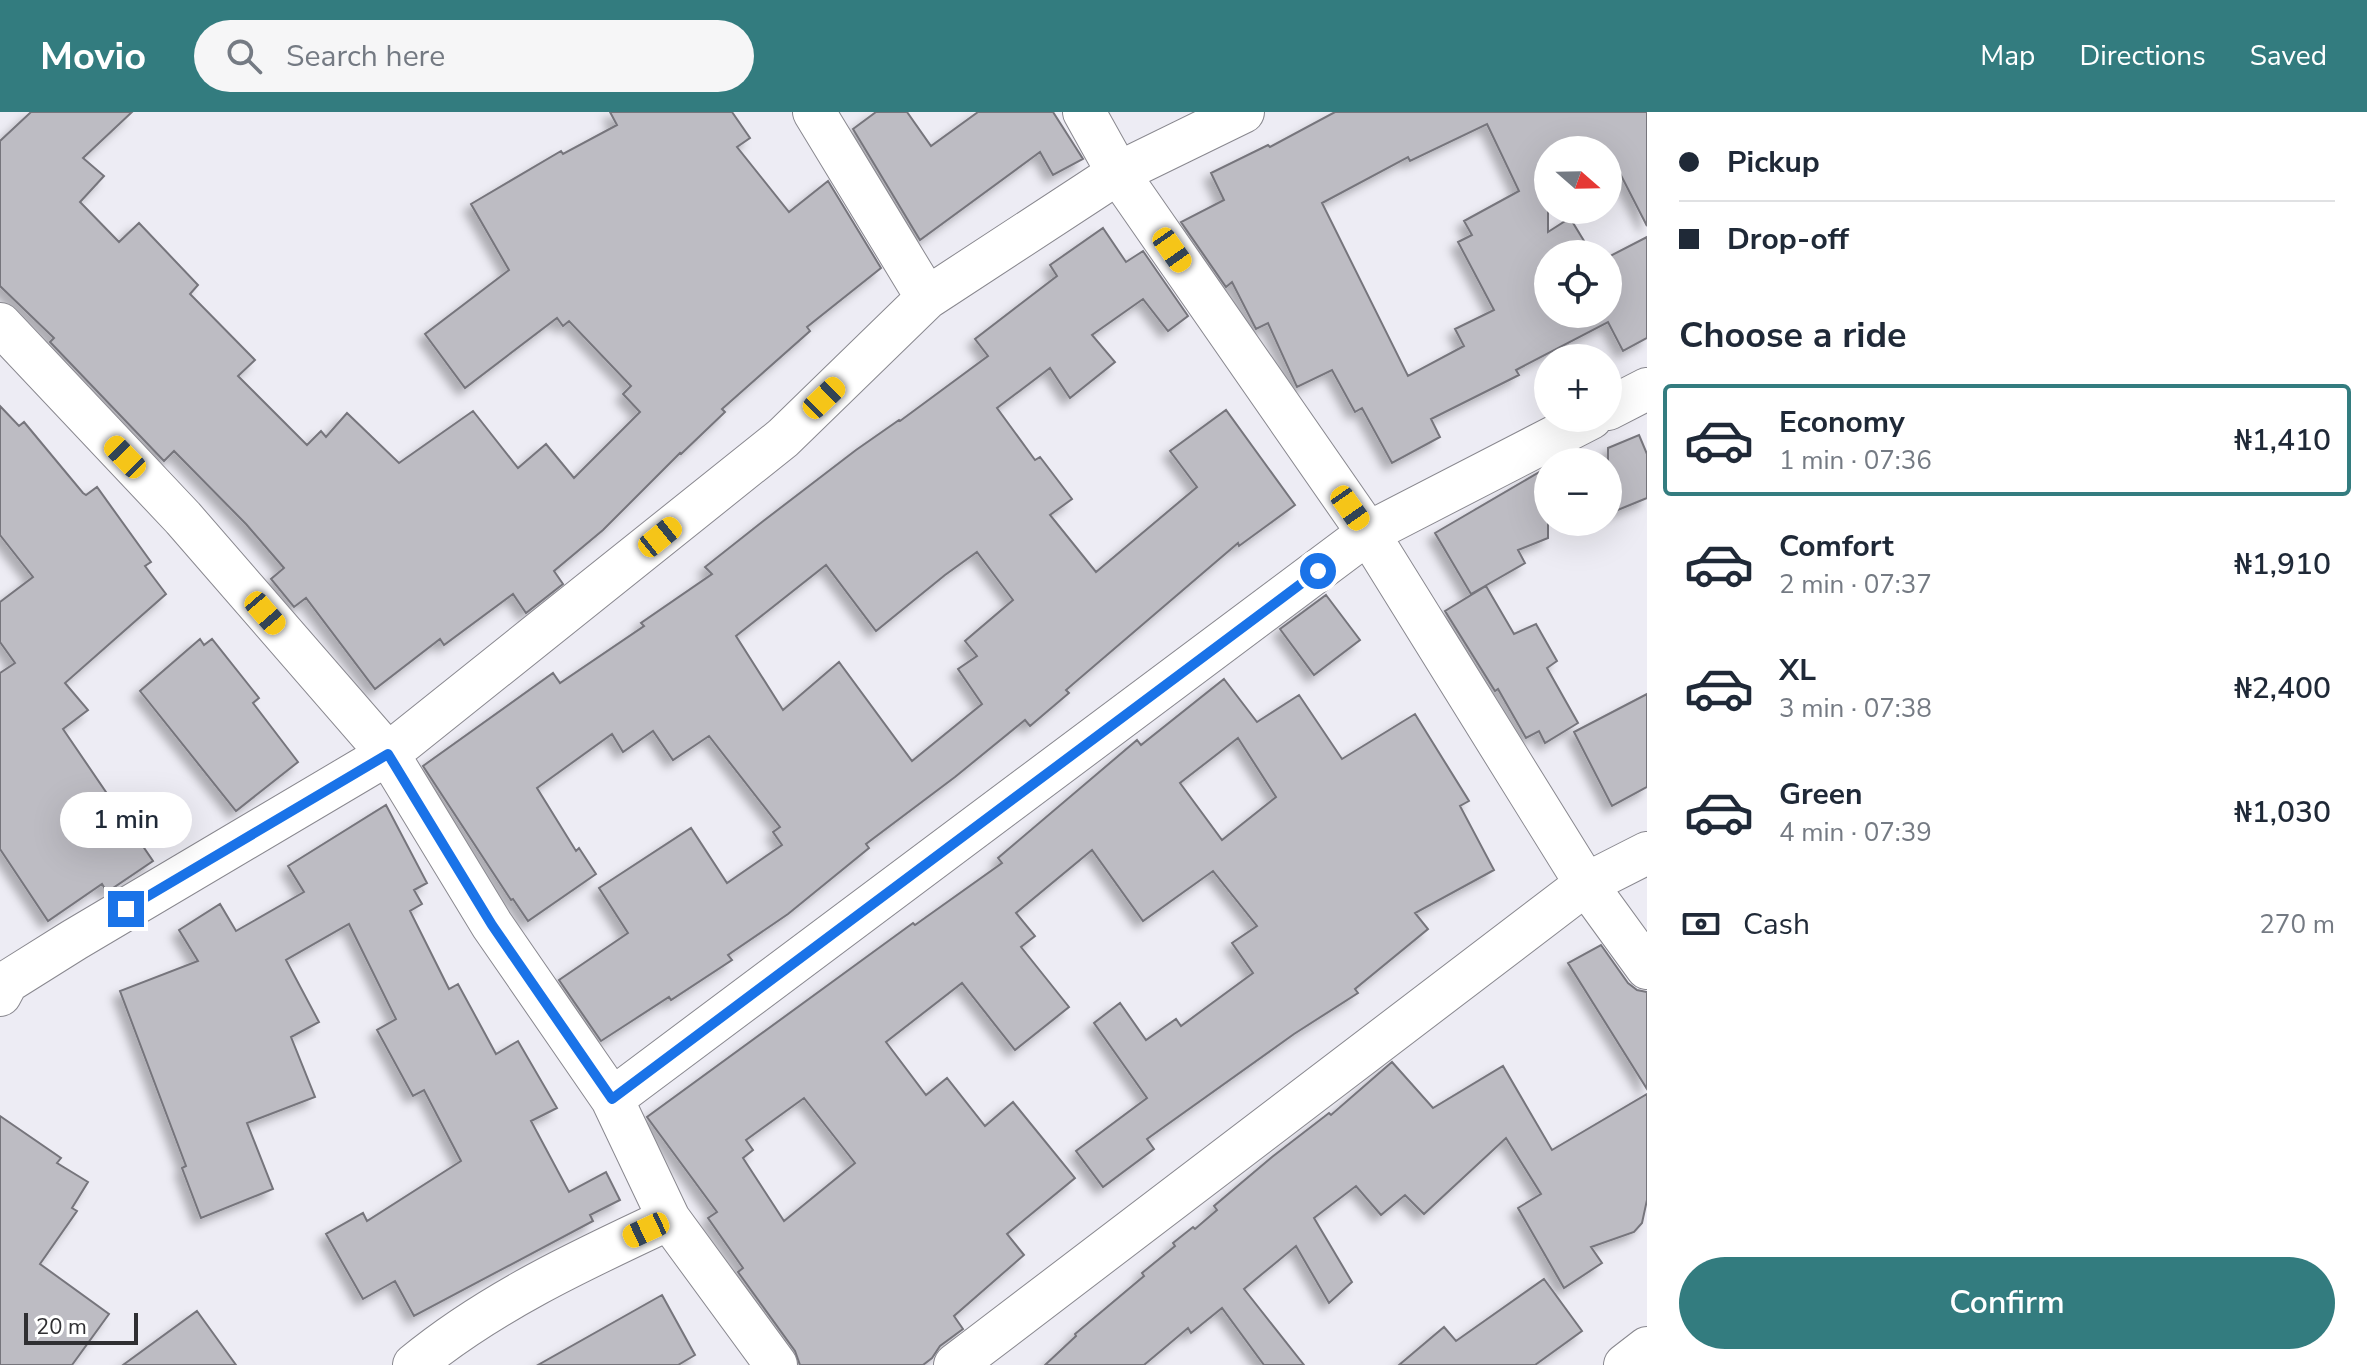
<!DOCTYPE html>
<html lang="en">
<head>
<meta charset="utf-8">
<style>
	:root { --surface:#fff; --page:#f6f6f7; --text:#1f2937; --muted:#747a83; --line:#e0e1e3; --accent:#337c7f }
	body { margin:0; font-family:"Nunito Sans",sans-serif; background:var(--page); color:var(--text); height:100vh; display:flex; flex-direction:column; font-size:30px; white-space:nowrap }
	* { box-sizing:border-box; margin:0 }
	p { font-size:26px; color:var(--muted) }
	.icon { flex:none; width:44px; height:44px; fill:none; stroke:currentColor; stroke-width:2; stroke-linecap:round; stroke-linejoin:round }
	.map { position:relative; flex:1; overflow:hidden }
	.drawer { display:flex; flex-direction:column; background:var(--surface); width:720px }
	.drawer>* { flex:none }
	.banner { display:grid; align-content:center; height:176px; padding:0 32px; background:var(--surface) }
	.needle { width:52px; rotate:110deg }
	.controls { position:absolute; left:1534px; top:24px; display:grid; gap:16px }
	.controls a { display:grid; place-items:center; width:88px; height:88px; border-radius:50%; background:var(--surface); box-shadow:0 8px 32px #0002; font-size:40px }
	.scale { position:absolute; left:24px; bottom:20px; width:114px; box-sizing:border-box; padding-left:8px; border:4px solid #2f2f32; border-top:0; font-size:22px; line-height:28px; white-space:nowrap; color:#2f2f32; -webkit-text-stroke:6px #fff; paint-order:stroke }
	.end { position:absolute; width:36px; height:36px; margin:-18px; border:10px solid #1a73e8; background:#fff; box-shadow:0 0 0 4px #fff }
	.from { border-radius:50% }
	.bubble { position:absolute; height:56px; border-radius:28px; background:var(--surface); box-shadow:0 8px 32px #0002; font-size:26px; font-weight:600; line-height:56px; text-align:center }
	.car { position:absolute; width:24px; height:48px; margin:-24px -12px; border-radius:10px; box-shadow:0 0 6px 2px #0007; background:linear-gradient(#f5c518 24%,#345 0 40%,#f5c518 0 76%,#345 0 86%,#f5c518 0) }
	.banner b { display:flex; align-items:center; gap:28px; height:76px; font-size:30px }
	.banner b+b { border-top:2px solid var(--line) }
	.banner i { width:20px; height:20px; background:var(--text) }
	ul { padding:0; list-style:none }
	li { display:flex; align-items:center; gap:24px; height:112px; margin:0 16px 12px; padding:0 16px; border:4px solid transparent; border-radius:8px }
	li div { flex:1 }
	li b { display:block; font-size:30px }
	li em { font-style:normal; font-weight:600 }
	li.selected { border-color:var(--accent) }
	li>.icon { width:72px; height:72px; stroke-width:1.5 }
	h2 { padding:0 32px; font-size:36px; line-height:96px }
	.pay { display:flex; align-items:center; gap:20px; height:88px; padding:0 32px; font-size:30px }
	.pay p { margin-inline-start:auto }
	.button { display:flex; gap:16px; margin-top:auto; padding:16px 32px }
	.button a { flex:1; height:92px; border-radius:48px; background:var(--accent); color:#fff; font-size:32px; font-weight:600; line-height:92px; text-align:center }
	header { display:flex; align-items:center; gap:48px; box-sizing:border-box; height:112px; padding:0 40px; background:var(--accent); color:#fff }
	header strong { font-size:38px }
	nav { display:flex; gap:44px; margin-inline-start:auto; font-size:28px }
	.search { width:560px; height:72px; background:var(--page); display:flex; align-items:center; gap:20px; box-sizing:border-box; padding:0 28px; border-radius:44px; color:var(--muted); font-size:30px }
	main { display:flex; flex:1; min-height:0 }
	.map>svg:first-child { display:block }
</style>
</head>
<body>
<header>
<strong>Movio</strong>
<div class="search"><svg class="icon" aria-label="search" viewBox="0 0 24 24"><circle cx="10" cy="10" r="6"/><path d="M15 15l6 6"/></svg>Search here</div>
<nav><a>Map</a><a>Directions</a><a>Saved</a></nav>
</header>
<main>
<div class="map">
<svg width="1647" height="1253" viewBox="0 0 1647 1253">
	<defs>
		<filter id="shadow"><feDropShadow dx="-7" dy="7" stdDeviation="4" flood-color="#0004"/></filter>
	</defs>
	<rect width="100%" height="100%" fill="#edecf4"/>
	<!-- building -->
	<path fill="#bdbcc3" stroke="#76757c" stroke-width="2" fill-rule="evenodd" filter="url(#shadow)" d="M 31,0 L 132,0 L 83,46 L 104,64 L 80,90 L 119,130 L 139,111 L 198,173 L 190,182 L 255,248 L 238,264 L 307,333 L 321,319 L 326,325 L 347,301 L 399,351 L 473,299 L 518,356 L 546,332 L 574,366 L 640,300 L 623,282 L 631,274 L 569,209 L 563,214 L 557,206 L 465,276 L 425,222 L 509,158 L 471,92 L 561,39 L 563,42 L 617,13 L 610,0 L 732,0 L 750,26 L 737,35 L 789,100 L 828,69 L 881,156 L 807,215 L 810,219 L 722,297 L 725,300 L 681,342 L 680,341 L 603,418 L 554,459 L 563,472 L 526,501 L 513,482 L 444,533 L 440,527 L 375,577 L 306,486 L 294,495 L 271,467 L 284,456 L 246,412 L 174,339 L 164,349 L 50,230 L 54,226 L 0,174 L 0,29 Z
		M 876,0 L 907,0 L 931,34 L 978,0 L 1053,0 L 1083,47 L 1053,63 L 1040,40 L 920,128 L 853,17 Z
		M 1335,0 L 1647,0 L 1647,114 L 1608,38 L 1548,38 L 1548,120 L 1570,106 L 1592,142 L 1548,142 L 1548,202 L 1608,202 L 1608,145 L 1647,125 L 1647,226 L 1623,239 L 1608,210 L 1516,258 L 1519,263 L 1431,307 L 1440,325 L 1392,351 L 1362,296 L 1355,300 L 1332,258 L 1297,275 L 1268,211 L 1256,217 L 1232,170 L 1226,175 L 1181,110 L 1224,88 L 1211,61 L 1268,33 L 1270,35 ZM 1487,12 L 1519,79 L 1464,109 L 1472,123 L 1458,130 L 1494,198 L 1455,217 L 1464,234 L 1408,264 L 1322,91 L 1408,45 L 1410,49 Z
		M 1103,116 L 1126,150 L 1143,139 L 1188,204 L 1168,219 L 1143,187 L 1092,223 L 1115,250 L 1070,286 L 1050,256 L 997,296 L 1035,348 L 1040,345 L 1072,387 L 1050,403 L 1096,460 L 1197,375 L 1170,339 L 1226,298 L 1295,393 L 1239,434 L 1238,431 L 1066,578 L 1069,581 L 1030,614 L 1025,608 L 955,665 L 866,732 L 869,736 L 788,802 L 728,843 L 732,848 L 671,888 L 669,885 L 601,929 L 559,868 L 628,821 L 599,776 L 691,716 L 727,771 L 782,733 L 773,720 L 780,715 L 709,624 L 673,648 L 653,619 L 623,640 L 612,622 L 537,676 L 576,739 L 579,736 L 596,762 L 528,809 L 513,787 L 511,788 L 423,654 L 553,561 L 560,571 L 644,514 L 641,511 L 712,462 L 705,455 L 762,410 L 856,338 L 899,308 L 900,309 L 988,244 L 975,227 L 1057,164 L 1050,153 ZM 977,440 L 1013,488 L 965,529 L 977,544 L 958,557 L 982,592 L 912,649 L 839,550 L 783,598 L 736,524 L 826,453 L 876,519 L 945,463 Z
		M 0,294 L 19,314 L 24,310 L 83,381 L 86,383 L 97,375 L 151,450 L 145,454 L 166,482 L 65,571 L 88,598 L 63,617 L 153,749 L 107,780 L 102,772 L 48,809 L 0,737 L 0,561 L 15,551 L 0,530 L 0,490 L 33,465 L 0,423 Z
		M 1639,323 L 1647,342 L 1647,386 L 1608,402 L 1608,336 Z
		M 1548,355 L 1548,426 L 1518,438 L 1525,451 L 1471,482 L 1435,421 Z
		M 1486,474 L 1514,522 L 1536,512 L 1557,549 L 1547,556 L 1578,611 L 1545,631 L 1539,619 L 1526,626 L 1498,577 L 1495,579 L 1445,499 Z
		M 1326,483 L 1360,528 L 1314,563 L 1280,517 Z
		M 200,527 L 204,533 L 212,527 L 259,586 L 253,591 L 298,650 L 236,699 L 140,579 Z
		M 1224,567 L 1257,610 L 1299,583 L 1342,647 L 1415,602 L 1469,689 L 1460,694 L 1494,758 L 1415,801 L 1428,817 L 1355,877 L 1358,881 L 1294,922 L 1147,1027 L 1154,1037 L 1103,1075 L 1076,1039 L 1147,986 L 1094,911 L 1120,891 L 1146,928 L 1176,907 L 1181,914 L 1253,861 L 1232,831 L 1257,814 L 1213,759 L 1143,809 L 1092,738 L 1016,801 L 1035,824 L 1021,835 L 1069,895 L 1015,938 L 962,871 L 886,930 L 926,983 L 947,966 L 985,1014 L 1013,990 L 1075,1066 L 1007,1122 L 1024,1143 L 954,1204 L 963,1217 L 940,1234 L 932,1246 L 923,1253 L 800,1253 L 795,1239 L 738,1160 L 743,1156 L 708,1106 L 717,1100 L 647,1005 L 913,811 L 915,813 L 1002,751 L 998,746 L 1137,628 L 1141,633 ZM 1238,626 L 1276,685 L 1222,728 L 1180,671 ZM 804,986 L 855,1051 L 784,1109 L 743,1046 L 753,1038 L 746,1028 Z
		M 1647,582 L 1647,675 L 1612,694 L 1574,620 Z
		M 386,693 L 427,771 L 414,778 L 422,792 L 410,799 L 449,877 L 458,872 L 496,942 L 518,929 L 557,996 L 531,1009 L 569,1080 L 606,1060 L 620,1088 L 590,1103 L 593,1109 L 414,1204 L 395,1169 L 363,1187 L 326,1122 L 363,1101 L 367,1109 L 461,1049 L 424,978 L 413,984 L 377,918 L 396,907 L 349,812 L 286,848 L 319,910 L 291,925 L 315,985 L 247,1011 L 273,1077 L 201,1106 L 182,1056 L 186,1054 L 120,879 L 198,849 L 179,818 L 220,792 L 236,819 L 304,780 L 288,754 Z
		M 1601,833 L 1628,871 L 1637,878 L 1647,880 L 1647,977 L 1568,851 Z
		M 1392,950 L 1433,996 L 1503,954 L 1552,1038 L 1647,982 L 1647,1088 L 1642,1111 L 1634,1120 L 1591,1135 L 1602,1151 L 1564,1176 L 1518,1096 L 1541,1082 L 1506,1026 L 1424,1102 L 1405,1083 L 1381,1103 L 1356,1074 L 1314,1106 L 1352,1170 L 1329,1191 L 1296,1134 L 1244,1177 L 1304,1253 L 1264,1253 L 1222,1196 L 1191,1221 L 1188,1216 L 1144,1253 L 1045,1253 L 1076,1224 L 1075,1222 L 1144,1164 L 1142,1161 L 1175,1134 L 1173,1131 L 1193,1115 L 1195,1117 L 1217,1098 L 1214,1094 L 1272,1045 L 1329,1001 L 1331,1003 Z
		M 0,1004 L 61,1046 L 57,1051 L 88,1070 L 72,1096 L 77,1099 L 40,1152 L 109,1202 L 72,1253 L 0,1253 Z
		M 1544,1167 L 1582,1219 L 1535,1253 L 1399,1253 L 1444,1215 L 1456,1229 Z
		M 662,1183 L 695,1243 L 678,1253 L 538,1253 Z
		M 197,1199 L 236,1253 L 123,1253 Z"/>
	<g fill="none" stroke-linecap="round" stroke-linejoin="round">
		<defs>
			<path id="minor" d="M 814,0 L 927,186
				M 1084,0 L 1118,61 L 1368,421 L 1586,772 L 1647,856
				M 0,212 L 183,406 L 388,642 L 492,813 L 612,987 L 669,1107 L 776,1253
				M 1608,297 L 1647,277
				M 0,883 L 7,870 L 74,828 L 388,642 L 783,326 L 927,186 L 1118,61 L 1243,0
				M 612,987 L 1368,421 L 1591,306
				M 414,1253 C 489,1191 581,1148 669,1107
				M 955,1253 L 1586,772 L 1647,741
				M 1625,1253 L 1647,1236"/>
		</defs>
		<!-- minor casing -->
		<use href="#minor" stroke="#89888f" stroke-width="44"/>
		<!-- minor -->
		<use href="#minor" stroke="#fff" stroke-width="42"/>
	</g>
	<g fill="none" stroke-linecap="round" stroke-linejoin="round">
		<!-- route -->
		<path stroke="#1a73e8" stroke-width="10" d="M 126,797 L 388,642 L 492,813 L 612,987 L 1318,459"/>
	</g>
</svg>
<div class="controls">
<a><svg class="needle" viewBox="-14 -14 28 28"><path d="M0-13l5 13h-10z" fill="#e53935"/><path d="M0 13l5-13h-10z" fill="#747a83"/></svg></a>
<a><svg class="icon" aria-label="locate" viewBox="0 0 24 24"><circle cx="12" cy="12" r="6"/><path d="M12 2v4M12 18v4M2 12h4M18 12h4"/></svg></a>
<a>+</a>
<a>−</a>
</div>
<div class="scale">20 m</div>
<i class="end from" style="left:1318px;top:459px"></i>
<i class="end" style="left:126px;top:797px"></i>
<div class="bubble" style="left:60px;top:680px;width:132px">1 min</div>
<i class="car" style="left:1172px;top:138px;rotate:145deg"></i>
<i class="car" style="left:824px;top:286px;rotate:46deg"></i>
<i class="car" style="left:125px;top:345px;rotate:316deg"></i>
<i class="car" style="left:1350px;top:396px;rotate:145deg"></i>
<i class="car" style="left:660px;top:425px;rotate:51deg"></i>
<i class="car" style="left:265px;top:501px;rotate:139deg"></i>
<i class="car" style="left:646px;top:1118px;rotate:245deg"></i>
</div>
<section class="drawer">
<div class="banner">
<b><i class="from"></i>Pickup</b>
<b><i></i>Drop-off</b>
</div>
<h2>Choose a ride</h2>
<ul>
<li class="selected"><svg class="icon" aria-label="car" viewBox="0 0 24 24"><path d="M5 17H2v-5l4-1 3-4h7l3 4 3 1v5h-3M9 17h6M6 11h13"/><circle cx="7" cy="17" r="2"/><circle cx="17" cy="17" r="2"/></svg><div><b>Economy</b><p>1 min · 07:36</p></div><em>₦1,410</em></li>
<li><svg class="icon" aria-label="car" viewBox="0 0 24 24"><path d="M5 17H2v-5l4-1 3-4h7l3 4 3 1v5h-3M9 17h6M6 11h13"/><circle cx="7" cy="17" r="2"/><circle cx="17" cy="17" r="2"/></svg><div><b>Comfort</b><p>2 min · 07:37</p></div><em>₦1,910</em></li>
<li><svg class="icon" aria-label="car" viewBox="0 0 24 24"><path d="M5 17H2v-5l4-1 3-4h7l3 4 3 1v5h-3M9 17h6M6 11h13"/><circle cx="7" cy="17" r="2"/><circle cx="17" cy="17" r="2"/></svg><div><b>XL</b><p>3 min · 07:38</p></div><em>₦2,400</em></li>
<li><svg class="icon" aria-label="car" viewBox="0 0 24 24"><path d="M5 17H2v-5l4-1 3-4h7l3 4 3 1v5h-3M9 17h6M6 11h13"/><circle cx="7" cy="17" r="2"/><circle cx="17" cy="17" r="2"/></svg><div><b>Green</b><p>4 min · 07:39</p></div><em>₦1,030</em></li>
</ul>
<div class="pay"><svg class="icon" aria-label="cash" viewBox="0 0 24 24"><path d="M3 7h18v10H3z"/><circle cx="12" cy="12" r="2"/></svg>Cash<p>270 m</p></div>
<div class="button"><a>Confirm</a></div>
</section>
</main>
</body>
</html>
